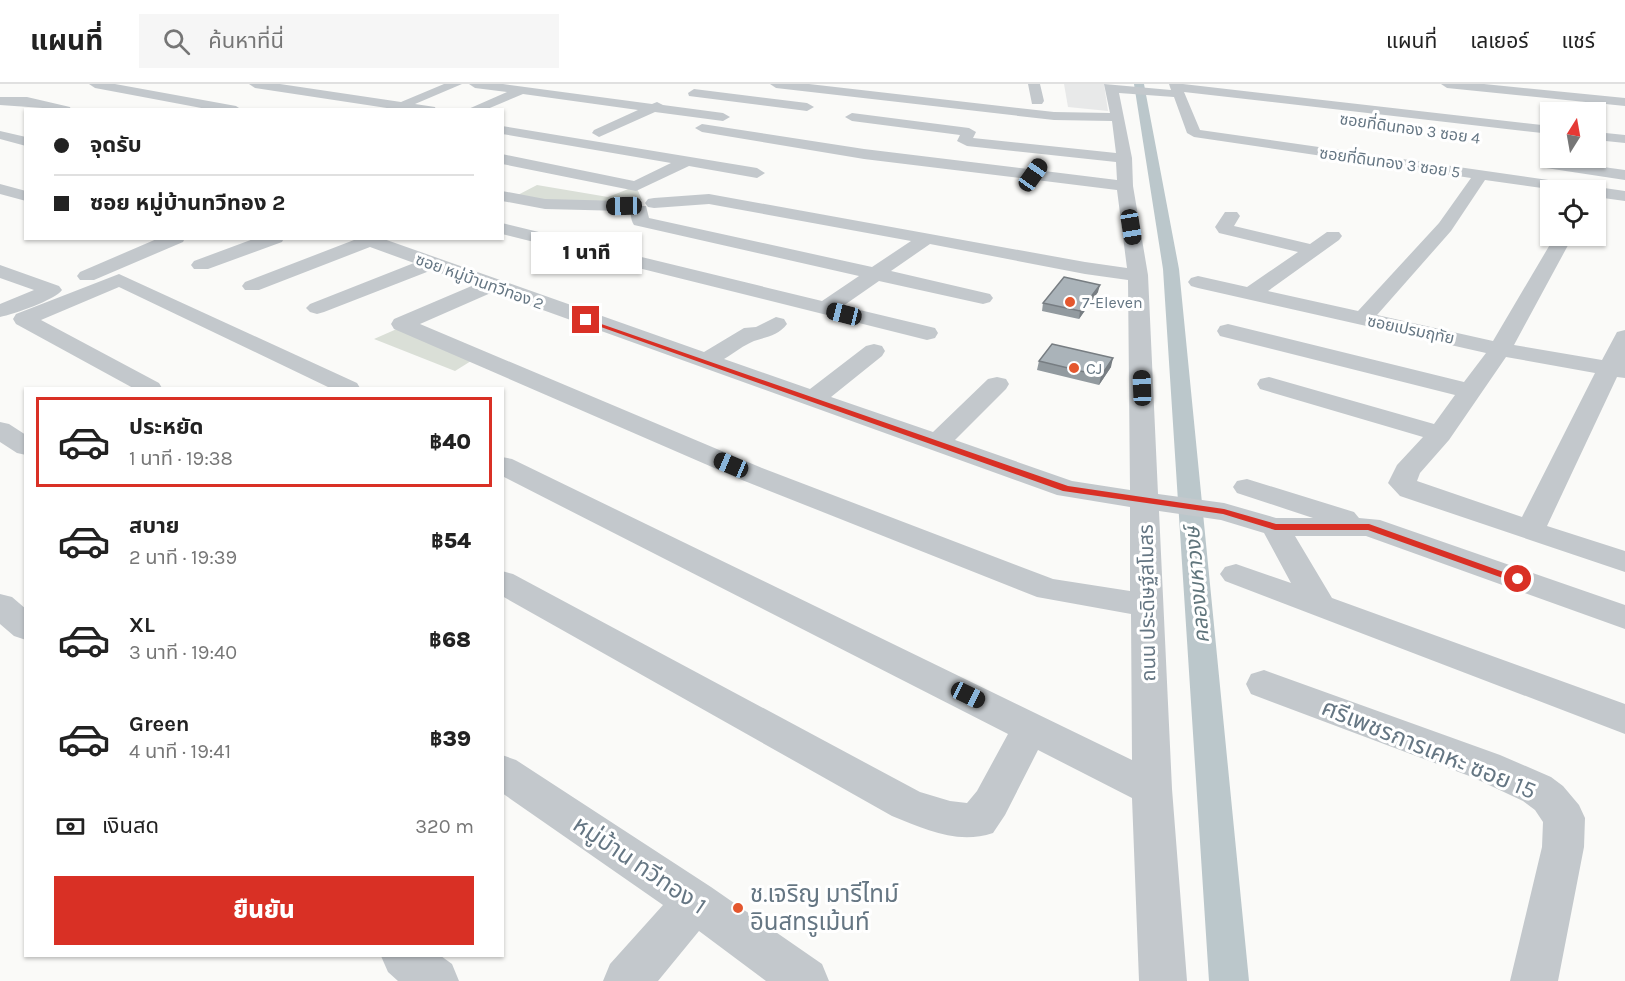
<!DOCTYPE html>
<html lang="th">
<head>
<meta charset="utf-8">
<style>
	:root { --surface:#fff; --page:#f6f6f6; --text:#222; --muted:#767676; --line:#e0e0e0; --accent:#d93025 }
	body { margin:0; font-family:Karla,"Noto Sans Thai",sans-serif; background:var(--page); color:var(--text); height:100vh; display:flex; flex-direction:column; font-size:22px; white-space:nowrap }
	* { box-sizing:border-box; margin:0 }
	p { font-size:20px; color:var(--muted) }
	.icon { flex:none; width:33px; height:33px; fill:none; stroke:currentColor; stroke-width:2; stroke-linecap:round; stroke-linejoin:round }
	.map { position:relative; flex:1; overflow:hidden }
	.sheet { position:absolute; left:24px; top:303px; width:480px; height:570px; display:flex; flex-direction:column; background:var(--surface); border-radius:0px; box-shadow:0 2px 4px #0004 }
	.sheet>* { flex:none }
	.guide { position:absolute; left:24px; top:24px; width:480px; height:132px; border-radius:0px; box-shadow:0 2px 4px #0004; display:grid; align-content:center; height:132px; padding:0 30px; background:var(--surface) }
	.needle { width:39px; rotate:11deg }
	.buttons { position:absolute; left:1540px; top:18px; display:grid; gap:12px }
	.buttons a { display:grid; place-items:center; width:66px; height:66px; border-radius:0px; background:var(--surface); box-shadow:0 2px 4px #0004; font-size:30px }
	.end { position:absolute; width:27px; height:27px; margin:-14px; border:8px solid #d93025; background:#fff; box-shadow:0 0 0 3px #fff }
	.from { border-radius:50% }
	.bubble { position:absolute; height:42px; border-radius:0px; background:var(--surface); box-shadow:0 2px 4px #0004; font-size:20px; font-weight:800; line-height:42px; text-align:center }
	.car { position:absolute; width:18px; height:36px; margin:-18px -9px; border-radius:8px; box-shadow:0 0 4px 2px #0007; background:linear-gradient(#222 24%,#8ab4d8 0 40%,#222 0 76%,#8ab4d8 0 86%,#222 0) }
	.guide b { display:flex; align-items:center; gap:21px; height:57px; font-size:22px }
	.guide b+b { border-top:2px solid var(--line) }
	.guide i { width:15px; height:15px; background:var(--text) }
	ul { padding:10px 0 0; list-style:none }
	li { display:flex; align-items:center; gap:18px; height:90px; margin:0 12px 9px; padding:0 18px; border:3px solid transparent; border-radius:0px }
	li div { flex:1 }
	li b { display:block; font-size:22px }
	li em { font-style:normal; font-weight:800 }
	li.active { border-color:var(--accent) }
	li>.icon { width:54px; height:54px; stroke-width:1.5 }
	.pay { display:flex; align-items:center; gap:15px; height:66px; padding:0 30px; font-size:22px }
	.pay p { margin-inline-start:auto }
	.primary-button { display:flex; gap:12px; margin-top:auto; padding:12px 30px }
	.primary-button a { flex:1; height:69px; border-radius:0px; background:var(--accent); color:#fff; font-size:24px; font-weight:800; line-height:69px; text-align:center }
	header { display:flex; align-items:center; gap:36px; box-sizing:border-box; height:84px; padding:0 30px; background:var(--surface); border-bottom:2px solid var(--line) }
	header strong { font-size:28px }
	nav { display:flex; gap:33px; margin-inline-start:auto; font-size:21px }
	.search { width:420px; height:54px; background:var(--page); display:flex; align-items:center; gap:15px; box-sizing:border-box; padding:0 21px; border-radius:0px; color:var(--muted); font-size:22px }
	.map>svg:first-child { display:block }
</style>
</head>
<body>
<header>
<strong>แผนที่</strong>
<div class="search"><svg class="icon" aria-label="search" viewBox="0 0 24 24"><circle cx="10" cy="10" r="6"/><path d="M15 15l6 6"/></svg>ค้นหาที่นี่</div>
<nav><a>แผนที่</a><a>เลเยอร์</a><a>แชร์</a></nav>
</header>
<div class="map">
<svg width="1625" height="897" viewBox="0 0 1625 897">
	<rect width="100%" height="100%" fill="#fafaf8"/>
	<!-- built -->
	<path fill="#e8e9e9" d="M 1064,0 L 1104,0 L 1108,27 L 1068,23 Z"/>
	<!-- green -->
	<path fill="#dadfd7" d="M 537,101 L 608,113 L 636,102 L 642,116 L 628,118 L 624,122 L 512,114 Z
		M 399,244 L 471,277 L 455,287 L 374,255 Z"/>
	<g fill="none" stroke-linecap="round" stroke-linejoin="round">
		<!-- canal -->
		<path fill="#bbc7cb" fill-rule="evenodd" d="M 1134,0 L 1144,0 L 1179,185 L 1249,897 L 1209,897 L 1163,185 Z"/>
		<!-- minor -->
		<path fill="#c3c8cc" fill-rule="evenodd" d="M 89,0 L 115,0 L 236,22 L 242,26 L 212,26 L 95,4 Z
			M 249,0 L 280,0 L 401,18 L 444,0 L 462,0 L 415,20 L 435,23 L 436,26 L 400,26 L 255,4 Z
			M 469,0 L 503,0 L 652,20 L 657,18 L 663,21 L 723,29 L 730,33 L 723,37 L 655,28 L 599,53 L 592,49 L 594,46 L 638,26 L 523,10 L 485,26 L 466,26 L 507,8 L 475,4 Z
			M 770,0 L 809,0 L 1054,28 L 1110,29 L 1104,0 L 1171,6 L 1169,0 L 1183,0 L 1551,42 L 1551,50 L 1184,8 L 1200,46 L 1625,107 L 1625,117 L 1596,113 L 1596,106 L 1556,106 L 1485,96 L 1451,147 L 1377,231 L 1493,257 L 1555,152 L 1573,152 L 1514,261 L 1602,276 L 1617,248 L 1625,246 L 1625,294 L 1617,293 L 1547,442 L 1625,467 L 1625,488 L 1400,412 L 1388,399 L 1397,381 L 1423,353 L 1260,305 L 1257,300 L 1260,295 L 1269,293 L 1434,340 L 1455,311 L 1220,252 L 1217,247 L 1220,242 L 1228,240 L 1464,298 L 1486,269 L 1198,204 L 1191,202 L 1188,198 L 1191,194 L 1198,192 L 1247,203 L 1298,168 L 1219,149 L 1215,143 L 1225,128 L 1237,128 L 1240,132 L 1234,142 L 1310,160 L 1327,148 L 1339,148 L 1342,152 L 1339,156 L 1268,207 L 1358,227 L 1439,139 L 1471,94 L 1194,53 L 1187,49 L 1174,13 L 1119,9 L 1132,74 L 1133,102 L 1148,191 L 1158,410 L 1224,419 L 1276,434 L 1313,434 L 1237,409 L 1233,403 L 1237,397 L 1247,395 L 1354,428 L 1359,434 L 1380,436 L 1625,521 L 1625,545 L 1366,452 L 1295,452 L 1332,514 L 1625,620 L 1625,650 L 1225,497 L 1220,490 L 1225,483 L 1236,480 L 1291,499 L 1264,449 L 1221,436 L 1159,427 L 1172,705 L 1187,897 L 1139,897 L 1132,714 L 1038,666 L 1005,731 L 993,749 C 957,761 925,745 892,732 L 502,512 L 502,487 L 513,490 L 920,708 L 950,717 L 967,719 L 977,707 L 1008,650 L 502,392 L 502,373 L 512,375 L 1132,676 L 1131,530 L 1037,513 L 742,396 L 394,245 L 391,240 L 394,235 L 474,201 L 432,186 L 324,228 L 317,230 L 310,228 L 306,224 L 310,220 L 414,179 L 370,163 L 259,206 L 245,206 L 242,202 L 245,198 L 354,156 L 353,154 L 381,154 L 704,268 L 744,244 L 756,243 L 776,233 L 784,235 L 787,240 C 778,252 766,253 754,257 C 744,261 734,269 724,275 L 810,305 L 866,262 L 874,260 L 882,262 L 885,267 L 882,272 L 831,313 L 933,348 L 988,295 L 997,293 L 1006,295 L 1009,300 L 1006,305 L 955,356 L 1072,397 L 1130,406 L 1128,196 L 1085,190 L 930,160 L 891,187 L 990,210 L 993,214 L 990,218 L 983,220 L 879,197 L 843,222 L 935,244 L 938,249 L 935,254 L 927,256 L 502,150 L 502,139 L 822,217 L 859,192 L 634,141 C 630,135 630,128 634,122 L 646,122 L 649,134 L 872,183 L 911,157 L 709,120 L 654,124 L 648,123 L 645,119 L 648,115 L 654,114 L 709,110 L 1085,178 L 1127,184 L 1117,106 L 864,75 L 702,48 L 695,44 L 702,40 L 864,65 L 1117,96 L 1116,78 L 967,62 L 957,57 L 960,51 L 852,37 L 845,33 L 852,29 L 969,44 L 976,48 L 973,54 L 1116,69 L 1112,37 L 1054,36 L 776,4 ZM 493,208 L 1057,411 L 1130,423 L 1130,507 L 1053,495 L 762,384 L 420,240 ZM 1506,273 L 1595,289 L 1522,433 L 1417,397 L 1420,389 L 1449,356 Z
			M 1028,0 L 1040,0 L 1044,17 L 1042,20 L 1032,20 Z
			M 1441,0 L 1484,0 L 1625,14 L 1625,22 L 1447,4 Z
			M 694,5 L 807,19 L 814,23 L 807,27 L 689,12 L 688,9 Z
			M 0,13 L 27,13 L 70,23 L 71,26 L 0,21 Z
			M 502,42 L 757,84 L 765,89 L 757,94 L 689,82 L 636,107 L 502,80 L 502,70 L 634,97 L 671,79 L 502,50 Z
			M 0,47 L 26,53 L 26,62 L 0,55 Z
			M 1596,48 L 1625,51 L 1625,59 L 1596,56 Z
			M 1552,76 L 1625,86 L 1625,96 L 1546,84 L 1544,81 Z
			M 0,100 L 26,107 L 26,117 L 0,110 Z
			M 502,107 L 545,115 L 624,117 L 630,118 L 633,122 L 630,126 L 624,127 L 545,125 L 502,117 Z
			M 159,154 L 185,154 L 183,158 L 94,196 L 80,196 L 77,192 L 80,188 Z
			M 256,154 L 284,154 L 282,158 L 208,185 L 194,185 L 191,181 L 194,177 Z
			M 0,181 L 59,202 L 62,206 C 55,216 14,230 0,233 L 0,220 L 34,206 L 0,194 Z
			M 119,190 L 357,299 L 360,304 L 330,304 L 119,203 L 41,236 L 159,299 L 162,304 L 133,304 L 16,240 L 13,235 L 16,230 Z
			M 0,338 L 9,340 L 26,351 L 26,371 L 17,369 L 0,358 Z
			M 0,510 L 12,513 L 26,525 L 26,556 L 14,552 L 0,540 Z
			M 1264,586 L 1500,671 L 1551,693 L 1563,702 L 1579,721 L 1585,734 L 1584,763 L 1558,897 L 1510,897 L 1542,763 L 1543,738 L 1535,726 L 1523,717 L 1472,693 L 1251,610 L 1246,600 L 1251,590 Z
			M 502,671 L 516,676 L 711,803 L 822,880 L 829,897 L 766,897 L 699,847 L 658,897 L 603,897 L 610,880 L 663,821 L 502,709 Z
			M 381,872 L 441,872 L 452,880 L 459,897 L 398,897 L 388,888 Z"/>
	</g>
	<!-- wall -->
	<path fill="#929a9f" d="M 1098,208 L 1079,235 L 1042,227 L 1043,219 Z
		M 1039,277 L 1111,283 L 1099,301 L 1037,286 Z"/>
	<!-- shaded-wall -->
	<path fill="#777d82" d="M 1100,201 L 1098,208 L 1079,235 L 1080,227 Z
		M 1113,274 L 1111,283 L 1099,301 L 1101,292 Z"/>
	<!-- building -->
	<path fill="#aab3b9" stroke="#777d82" stroke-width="1.5" d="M 1064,193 L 1100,201 L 1080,227 L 1043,219 Z
		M 1052,260 L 1113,274 L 1101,292 L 1039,277 Z"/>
	<!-- route -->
	<path fill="#d93025" d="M 584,234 L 1068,402 L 1224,425 L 1276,440 L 1369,440 L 1523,495 L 1518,499 L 1514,498 L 1368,446 L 1275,446 L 1223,430 L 1063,407 L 584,237 Z"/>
	<!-- markers -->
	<g fill="#e4572e" stroke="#fff" stroke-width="2">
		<circle cx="1070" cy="218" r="6"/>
		<circle cx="1074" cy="284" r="6"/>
		<circle cx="738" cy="824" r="6"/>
	</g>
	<g text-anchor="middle" stroke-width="6" stroke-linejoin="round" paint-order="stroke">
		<!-- far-street labels -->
		<g font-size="16" fill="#657683" stroke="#fff">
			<text transform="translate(1410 44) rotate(8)" y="6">ซอยที่ดินทอง 3 ซอย 4</text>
			<text transform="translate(1390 78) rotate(8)" y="6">ซอยที่ดินทอง 3 ซอย 5</text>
			<text transform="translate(480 197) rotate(20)" y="6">ซอย หมู่บ้านทวีทอง 2</text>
			<text transform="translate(1411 245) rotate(12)" y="6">ซอยเปรมฤทัย</text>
		</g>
		<!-- far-poi labels -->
		<g font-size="16" fill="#657683" stroke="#fff" text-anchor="start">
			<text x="1082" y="224">7-Eleven</text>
			<text x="1086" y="290">CJ</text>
		</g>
		<!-- street labels -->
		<g font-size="20" fill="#657683" stroke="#fff">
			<text transform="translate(1147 519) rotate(-91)" y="7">ถนน ประดิษฐ์สโมสร</text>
		</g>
		<!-- water labels -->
		<g font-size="21" font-style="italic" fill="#60757c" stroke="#fff">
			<text transform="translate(1197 501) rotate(-95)" y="7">คลองมหาวงษ์</text>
		</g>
		<!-- near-street labels -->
		<g font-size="24" fill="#657683" stroke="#fff">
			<text transform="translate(1429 665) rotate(22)" y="8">ศรีเพชรการเคหะ ซอย 15</text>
			<text transform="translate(640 781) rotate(34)" y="8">หมู่บ้าน ทวีทอง 1</text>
		</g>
		<!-- near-poi labels -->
		<g font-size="24" fill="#657683" stroke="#fff" text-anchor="start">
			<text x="750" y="818">ช.เจริญ มารีไทม์<tspan x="750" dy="28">อินสทรูเม้นท์</tspan></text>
		</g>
	</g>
</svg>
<div class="buttons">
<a><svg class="needle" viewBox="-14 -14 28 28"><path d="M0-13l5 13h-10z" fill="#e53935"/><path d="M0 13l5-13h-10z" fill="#767676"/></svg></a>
<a><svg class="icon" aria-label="locate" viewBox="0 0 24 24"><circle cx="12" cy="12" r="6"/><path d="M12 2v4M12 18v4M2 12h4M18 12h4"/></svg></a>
</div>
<i class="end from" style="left:1518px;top:495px"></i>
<i class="end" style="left:586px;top:236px"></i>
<div class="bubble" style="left:531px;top:148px;width:111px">1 นาที</div>
<i class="car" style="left:1033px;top:91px;rotate:35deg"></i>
<i class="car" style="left:624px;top:122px;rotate:269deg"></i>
<i class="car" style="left:1131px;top:143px;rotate:171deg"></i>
<i class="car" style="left:844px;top:230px;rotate:284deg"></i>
<i class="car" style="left:1142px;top:304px;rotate:358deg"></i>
<i class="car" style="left:731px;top:381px;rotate:293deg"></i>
<i class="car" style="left:968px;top:611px;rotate:116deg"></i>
<div class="guide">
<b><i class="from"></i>จุดรับ</b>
<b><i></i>ซอย หมู่บ้านทวีทอง 2</b>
</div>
<section class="sheet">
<ul>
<li class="active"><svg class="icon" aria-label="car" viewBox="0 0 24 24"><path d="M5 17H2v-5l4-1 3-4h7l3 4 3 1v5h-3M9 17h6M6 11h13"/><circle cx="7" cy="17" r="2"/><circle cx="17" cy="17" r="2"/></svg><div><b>ประหยัด</b><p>1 นาที · 19:38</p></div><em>฿40</em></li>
<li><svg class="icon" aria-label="car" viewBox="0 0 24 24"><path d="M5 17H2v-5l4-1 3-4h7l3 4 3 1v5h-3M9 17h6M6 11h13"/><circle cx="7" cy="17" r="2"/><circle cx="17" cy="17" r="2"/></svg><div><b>สบาย</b><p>2 นาที · 19:39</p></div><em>฿54</em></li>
<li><svg class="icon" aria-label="car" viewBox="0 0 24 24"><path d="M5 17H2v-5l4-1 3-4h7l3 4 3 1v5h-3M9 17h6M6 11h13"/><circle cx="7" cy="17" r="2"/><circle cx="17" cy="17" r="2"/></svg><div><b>XL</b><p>3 นาที · 19:40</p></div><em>฿68</em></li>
<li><svg class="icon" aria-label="car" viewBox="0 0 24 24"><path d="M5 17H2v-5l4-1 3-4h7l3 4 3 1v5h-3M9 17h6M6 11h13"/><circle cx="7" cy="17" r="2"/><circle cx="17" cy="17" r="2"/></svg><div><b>Green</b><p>4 นาที · 19:41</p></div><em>฿39</em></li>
</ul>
<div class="pay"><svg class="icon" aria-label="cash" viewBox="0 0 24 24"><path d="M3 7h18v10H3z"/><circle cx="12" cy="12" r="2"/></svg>เงินสด<p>320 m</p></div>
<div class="primary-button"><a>ยืนยัน</a></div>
</section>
</div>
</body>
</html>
